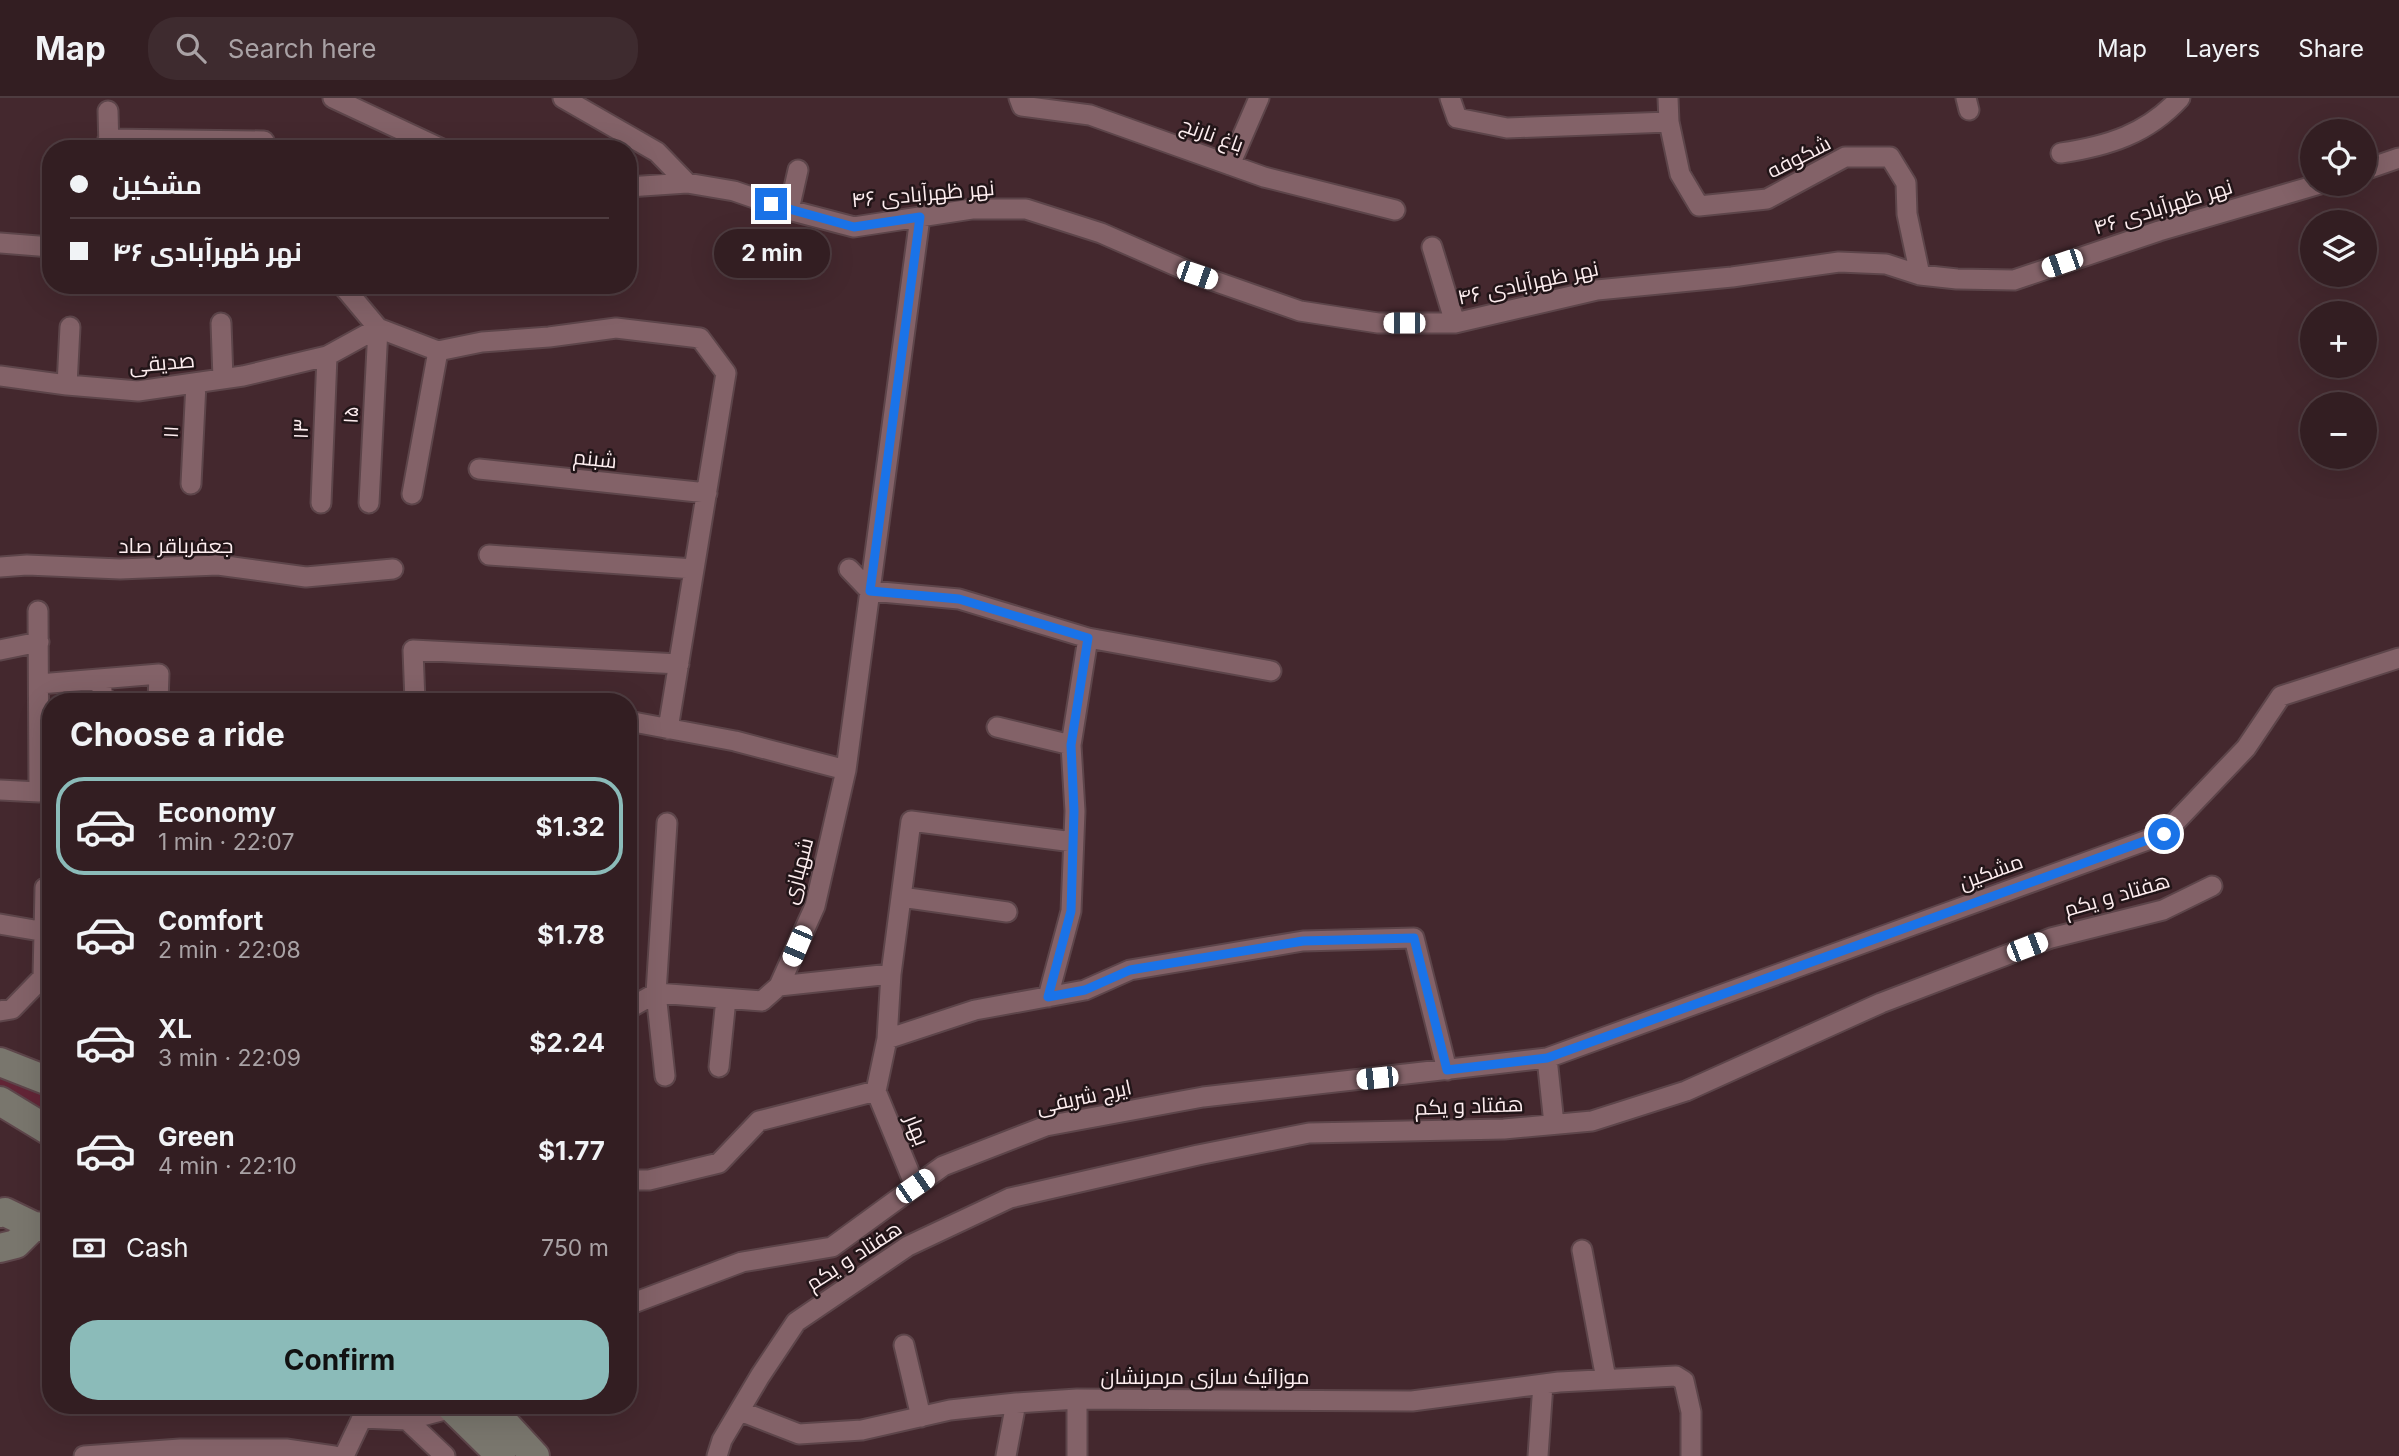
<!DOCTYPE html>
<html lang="en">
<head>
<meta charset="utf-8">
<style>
	:root { --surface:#331e22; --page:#3e2b2f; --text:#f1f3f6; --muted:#a9a2a5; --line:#4e3c40; --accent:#8bbbb9 }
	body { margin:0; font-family:Inter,Cairo,sans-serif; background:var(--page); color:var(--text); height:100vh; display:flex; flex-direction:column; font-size:26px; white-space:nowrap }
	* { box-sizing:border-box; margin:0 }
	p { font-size:23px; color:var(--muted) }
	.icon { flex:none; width:38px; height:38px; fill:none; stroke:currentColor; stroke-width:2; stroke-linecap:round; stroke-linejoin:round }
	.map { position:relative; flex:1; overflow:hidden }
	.side { position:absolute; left:42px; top:595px; width:595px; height:721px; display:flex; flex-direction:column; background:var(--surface); border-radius:28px; box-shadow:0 7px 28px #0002,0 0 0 2px var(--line) }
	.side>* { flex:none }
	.hud { position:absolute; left:42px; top:42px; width:595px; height:154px; border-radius:28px; box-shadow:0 7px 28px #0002,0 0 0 2px var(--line); display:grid; align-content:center; height:154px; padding:0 28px; background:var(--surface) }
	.controls { position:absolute; left:2300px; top:21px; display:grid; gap:14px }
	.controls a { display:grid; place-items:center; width:77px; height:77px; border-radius:50%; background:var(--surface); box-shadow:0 7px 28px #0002,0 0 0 2px var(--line); font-size:35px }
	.end { position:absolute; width:32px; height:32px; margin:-16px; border:9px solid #1a73e8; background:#fff; box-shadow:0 0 0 4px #fff }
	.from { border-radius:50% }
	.bubble { position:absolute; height:49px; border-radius:24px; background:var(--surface); box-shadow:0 7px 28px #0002,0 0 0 2px var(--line); font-size:23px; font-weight:700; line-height:49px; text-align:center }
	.car { position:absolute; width:21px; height:42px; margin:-21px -10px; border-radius:9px; box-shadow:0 0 5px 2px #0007; background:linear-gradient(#fff 24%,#345 0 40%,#fff 0 76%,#345 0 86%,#fff 0) }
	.hud b { display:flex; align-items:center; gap:24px; height:66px; font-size:26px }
	.hud b+b { border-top:2px solid var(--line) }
	.hud i { width:18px; height:18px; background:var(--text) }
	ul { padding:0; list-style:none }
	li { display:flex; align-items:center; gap:21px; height:98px; margin:0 14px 10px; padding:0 14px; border:4px solid transparent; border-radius:28px }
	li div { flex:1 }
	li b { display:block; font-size:26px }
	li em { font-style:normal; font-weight:700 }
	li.on { border-color:var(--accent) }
	li>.icon { width:63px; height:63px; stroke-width:1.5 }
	h2 { padding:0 28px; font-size:32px; line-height:84px }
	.pay { display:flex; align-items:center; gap:18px; height:77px; padding:0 28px; font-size:26px }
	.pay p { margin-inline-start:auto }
	.action { display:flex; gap:14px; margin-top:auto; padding:14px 28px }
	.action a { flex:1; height:80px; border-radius:28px; background:var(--accent); color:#111; font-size:28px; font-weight:700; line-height:80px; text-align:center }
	header { display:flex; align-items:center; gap:42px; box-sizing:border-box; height:98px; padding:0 35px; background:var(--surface); border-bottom:2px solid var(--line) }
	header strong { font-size:33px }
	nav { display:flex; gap:38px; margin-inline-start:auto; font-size:24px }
	.search { width:490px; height:63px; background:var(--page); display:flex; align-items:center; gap:18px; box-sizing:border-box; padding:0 24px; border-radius:28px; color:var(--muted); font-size:26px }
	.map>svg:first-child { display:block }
</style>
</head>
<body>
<header>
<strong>Map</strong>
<div class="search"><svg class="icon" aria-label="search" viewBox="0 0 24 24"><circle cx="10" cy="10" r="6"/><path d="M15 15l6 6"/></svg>Search here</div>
<nav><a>Map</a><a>Layers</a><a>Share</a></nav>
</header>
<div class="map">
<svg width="2399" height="1358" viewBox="0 0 2399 1358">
	<rect width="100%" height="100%" fill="#44282e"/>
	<!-- green -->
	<path fill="#622536" d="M 0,978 L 51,996 L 48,1022 L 0,988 Z"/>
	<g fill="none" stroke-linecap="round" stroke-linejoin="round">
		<defs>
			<path id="street" d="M 333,0 L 442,51
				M 563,0 L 657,54 L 687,85
				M 1019,0 L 1022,8 L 1090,17 L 1264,79 L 1395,112
				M 1450,0 L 1457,20 L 1507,30 L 1669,24 L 1680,76 L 1699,108 L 1767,101 L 1845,59 L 1890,59 L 1906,85 L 1907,116 L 1920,177
				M 1668,0 L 1669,24
				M 1966,0 L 1969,12
				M 108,13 L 109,51
				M 108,41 L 264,43 L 265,51
				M 2061,55 C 2108,48 2147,36 2180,0
				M 1230,67 L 1259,0
				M 2364,72 L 2399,60
				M 628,89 L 687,85 L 734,93 L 789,112 L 854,129 L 972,111 L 1026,111 L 1101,135 L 1197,177 L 1300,213 L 1378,225 L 1455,225 L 1597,192 L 1732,179 L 1839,164 L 1886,166 L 1920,177 L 1957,181 L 2014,182 L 2159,133 L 2320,86
				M 789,112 L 798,72
				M 0,145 L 51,149
				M 1432,149 L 1455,225
				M 342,187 L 378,230 L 438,253 L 482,244 L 549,239 L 616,230 L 700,240 L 726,275 L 668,631
				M 221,225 L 223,281
				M 0,278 L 67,287 L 138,293 L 243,278 L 327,258 L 378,230
				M 67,287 L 70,229
				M 479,371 L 707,395
				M 191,386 L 196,285
				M 412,396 L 438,253
				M 321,405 L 327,258
				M 369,405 L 378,230
				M 489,457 L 694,471
				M 0,469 L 27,467 L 120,471 L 218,467 L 306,479 L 393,471
				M 849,471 L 870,493 L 959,501 L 1088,540 L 1271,573
				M 0,552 L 39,544
				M 101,581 L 103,604
				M 39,586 L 159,576 L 158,604
				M 415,604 L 413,552 L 679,566
				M 628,623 L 735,643 L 846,672
				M 997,629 L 1071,647
				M 0,692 L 39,694 L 38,513
				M 901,799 L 1007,814
				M 0,826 L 46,834
				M 779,888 L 891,876
				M 1048,899 L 1071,813 L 1075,713 L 1071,647 L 1088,540
				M 628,911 L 656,895 L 762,903 L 779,888 L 815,808 L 846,672 L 920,119
				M 0,913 L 12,911 L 43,879 L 45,790 L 51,788
				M 887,941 L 975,912 L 1085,892 L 1130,872 L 1303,843 L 1414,840 L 1447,972
				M 1547,960 L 1554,1026
				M 719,969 L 726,901
				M 665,978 L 656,895 L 667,725
				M 876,993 L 915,1088
				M 628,1082 L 649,1082 L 719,1065 L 759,1023 L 876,993 L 887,941 L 891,876 L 911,723 L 1073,744
				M 1582,1152 L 1606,1281
				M 628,1207 L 742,1164 L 832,1149 L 943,1068 L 1046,1028 L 1203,999 L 1547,960 L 2164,736 L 2246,650 L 2281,598 L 2399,560
				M 904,1247 L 921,1319
				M 740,1313 L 799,1336 L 862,1332 L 950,1312 L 1016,1305 L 1077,1301 L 1412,1303 L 1559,1284 L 1676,1278 L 1684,1283 L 1691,1314 L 1691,1358
				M 407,1322 L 445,1358
				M 84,1358 L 180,1351 L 286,1351 L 334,1358
				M 344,1358 L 362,1320 L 407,1322 L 452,1310
				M 717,1358 L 722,1342 L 760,1278 L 796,1224 L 908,1148 L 1010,1100 L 1198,1057 L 1309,1035 L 1504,1031 L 1592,1023 L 1686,993 L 1881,905 L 2051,840 L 2163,812 L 2212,788
				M 1006,1358 L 1016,1305
				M 1077,1358 L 1077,1301
				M 1538,1358 L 1543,1286"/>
			<path id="secondary" d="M 0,964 L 51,984
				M 0,1003 L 51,1034
				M 0,1115 L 5,1114 L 34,1128 L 51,1130
				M 0,1150 L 16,1146 L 34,1128
				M 449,1307 L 501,1358
				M 488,1307 L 535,1358"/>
		</defs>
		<!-- street casing -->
		<use href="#street" stroke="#5d454a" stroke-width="23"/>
		<!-- secondary casing -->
		<use href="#secondary" stroke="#5d454a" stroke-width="32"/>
		<!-- street -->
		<use href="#street" stroke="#836268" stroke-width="19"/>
		<!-- secondary -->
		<use href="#secondary" stroke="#79766d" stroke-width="28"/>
	</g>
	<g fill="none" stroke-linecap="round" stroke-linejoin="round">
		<!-- route -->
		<path stroke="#1a73e8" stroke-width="9" d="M 771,106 L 854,129 L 920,119 L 870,493 L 959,501 L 1088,540 L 1071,647 L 1074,713 L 1071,813 L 1048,899 L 1085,892 L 1130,872 L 1303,843 L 1414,840 L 1447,972 L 1547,960 L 2164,736"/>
	</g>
	<g text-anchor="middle" stroke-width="5" stroke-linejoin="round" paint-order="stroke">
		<!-- street labels -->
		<g font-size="21" fill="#fdedef" stroke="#221518">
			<text transform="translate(1212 37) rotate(20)" y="7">باغ نارنج</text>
			<text transform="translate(1799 59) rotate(-27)" y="7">شکوفه</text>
			<text transform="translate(923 96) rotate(-5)" y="7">نهر ظهرآبادی ۴۶</text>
			<text transform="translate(2163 109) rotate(-17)" y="7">نهر ظهرآبادی ۴۶</text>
			<text transform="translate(1528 185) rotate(-12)" y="7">نهر ظهرآبادی ۴۶</text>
			<text transform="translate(162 265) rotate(-5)" y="7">صدیقی</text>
			<text transform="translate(351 317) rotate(-87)" y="7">۱۵</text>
			<text transform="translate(301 331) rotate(-88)" y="7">۱۳</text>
			<text transform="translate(171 334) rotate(-87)" y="7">۱۱</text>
			<text transform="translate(595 361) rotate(6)" y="7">شبنم</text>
			<text x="176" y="455">جعفرباقر صاد</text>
			<text transform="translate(798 773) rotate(-75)" y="7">شهبازی</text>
			<text transform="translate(1991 774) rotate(-20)" y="7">مشکین</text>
			<text transform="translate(2117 797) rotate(-16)" y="7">هفتاد و یکم</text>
			<text transform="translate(1084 999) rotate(-12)" y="7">ایرج شریفی</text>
			<text transform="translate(1469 1008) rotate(-2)" y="7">هفتاد و یکم</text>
			<text transform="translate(917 1032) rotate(68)" y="7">بهار</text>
			<text transform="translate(854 1158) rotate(-33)" y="7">هفتاد و یکم</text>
			<text x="1205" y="1286">موزائیک سازی مرمرنشان</text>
		</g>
	</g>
</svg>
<div class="controls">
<a><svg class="icon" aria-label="locate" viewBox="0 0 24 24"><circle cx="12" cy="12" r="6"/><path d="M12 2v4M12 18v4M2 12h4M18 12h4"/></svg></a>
<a><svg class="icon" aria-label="layers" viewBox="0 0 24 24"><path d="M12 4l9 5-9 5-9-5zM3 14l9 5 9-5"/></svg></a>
<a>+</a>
<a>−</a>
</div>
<i class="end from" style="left:2164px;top:736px"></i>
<i class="end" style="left:771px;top:106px"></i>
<div class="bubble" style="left:714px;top:131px;width:116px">2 min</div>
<i class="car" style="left:2062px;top:165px;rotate:251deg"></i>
<i class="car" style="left:1197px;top:177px;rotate:109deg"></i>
<i class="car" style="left:1404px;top:225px;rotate:270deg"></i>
<i class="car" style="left:797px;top:848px;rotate:203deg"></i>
<i class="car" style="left:2027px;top:849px;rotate:69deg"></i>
<i class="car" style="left:1377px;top:980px;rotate:264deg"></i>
<i class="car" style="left:915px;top:1088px;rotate:55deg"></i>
<div class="hud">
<b><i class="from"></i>مشکین</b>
<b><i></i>نهر ظهرآبادی ۴۶</b>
</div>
<section class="side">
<h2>Choose a ride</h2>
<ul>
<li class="on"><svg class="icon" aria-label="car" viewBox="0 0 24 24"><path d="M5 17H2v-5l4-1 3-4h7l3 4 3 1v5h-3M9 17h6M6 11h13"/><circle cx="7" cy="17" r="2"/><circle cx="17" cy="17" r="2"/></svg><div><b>Economy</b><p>1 min · 22:07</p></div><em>$1.32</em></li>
<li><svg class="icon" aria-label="car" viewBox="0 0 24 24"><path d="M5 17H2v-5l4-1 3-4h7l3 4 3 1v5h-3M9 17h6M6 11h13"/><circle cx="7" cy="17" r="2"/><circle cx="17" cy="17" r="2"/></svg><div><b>Comfort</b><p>2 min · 22:08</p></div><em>$1.78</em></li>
<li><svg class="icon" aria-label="car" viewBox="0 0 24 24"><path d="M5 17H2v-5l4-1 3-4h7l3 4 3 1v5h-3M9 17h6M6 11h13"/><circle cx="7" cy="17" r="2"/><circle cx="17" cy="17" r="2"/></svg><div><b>XL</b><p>3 min · 22:09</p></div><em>$2.24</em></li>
<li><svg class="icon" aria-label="car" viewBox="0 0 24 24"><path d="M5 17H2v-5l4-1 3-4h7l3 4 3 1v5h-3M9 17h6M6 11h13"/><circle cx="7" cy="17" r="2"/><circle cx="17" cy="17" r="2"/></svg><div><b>Green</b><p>4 min · 22:10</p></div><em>$1.77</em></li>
</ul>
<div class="pay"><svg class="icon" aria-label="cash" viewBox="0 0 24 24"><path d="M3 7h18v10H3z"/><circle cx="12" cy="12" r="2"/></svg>Cash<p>750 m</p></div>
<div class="action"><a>Confirm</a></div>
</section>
</div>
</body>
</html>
